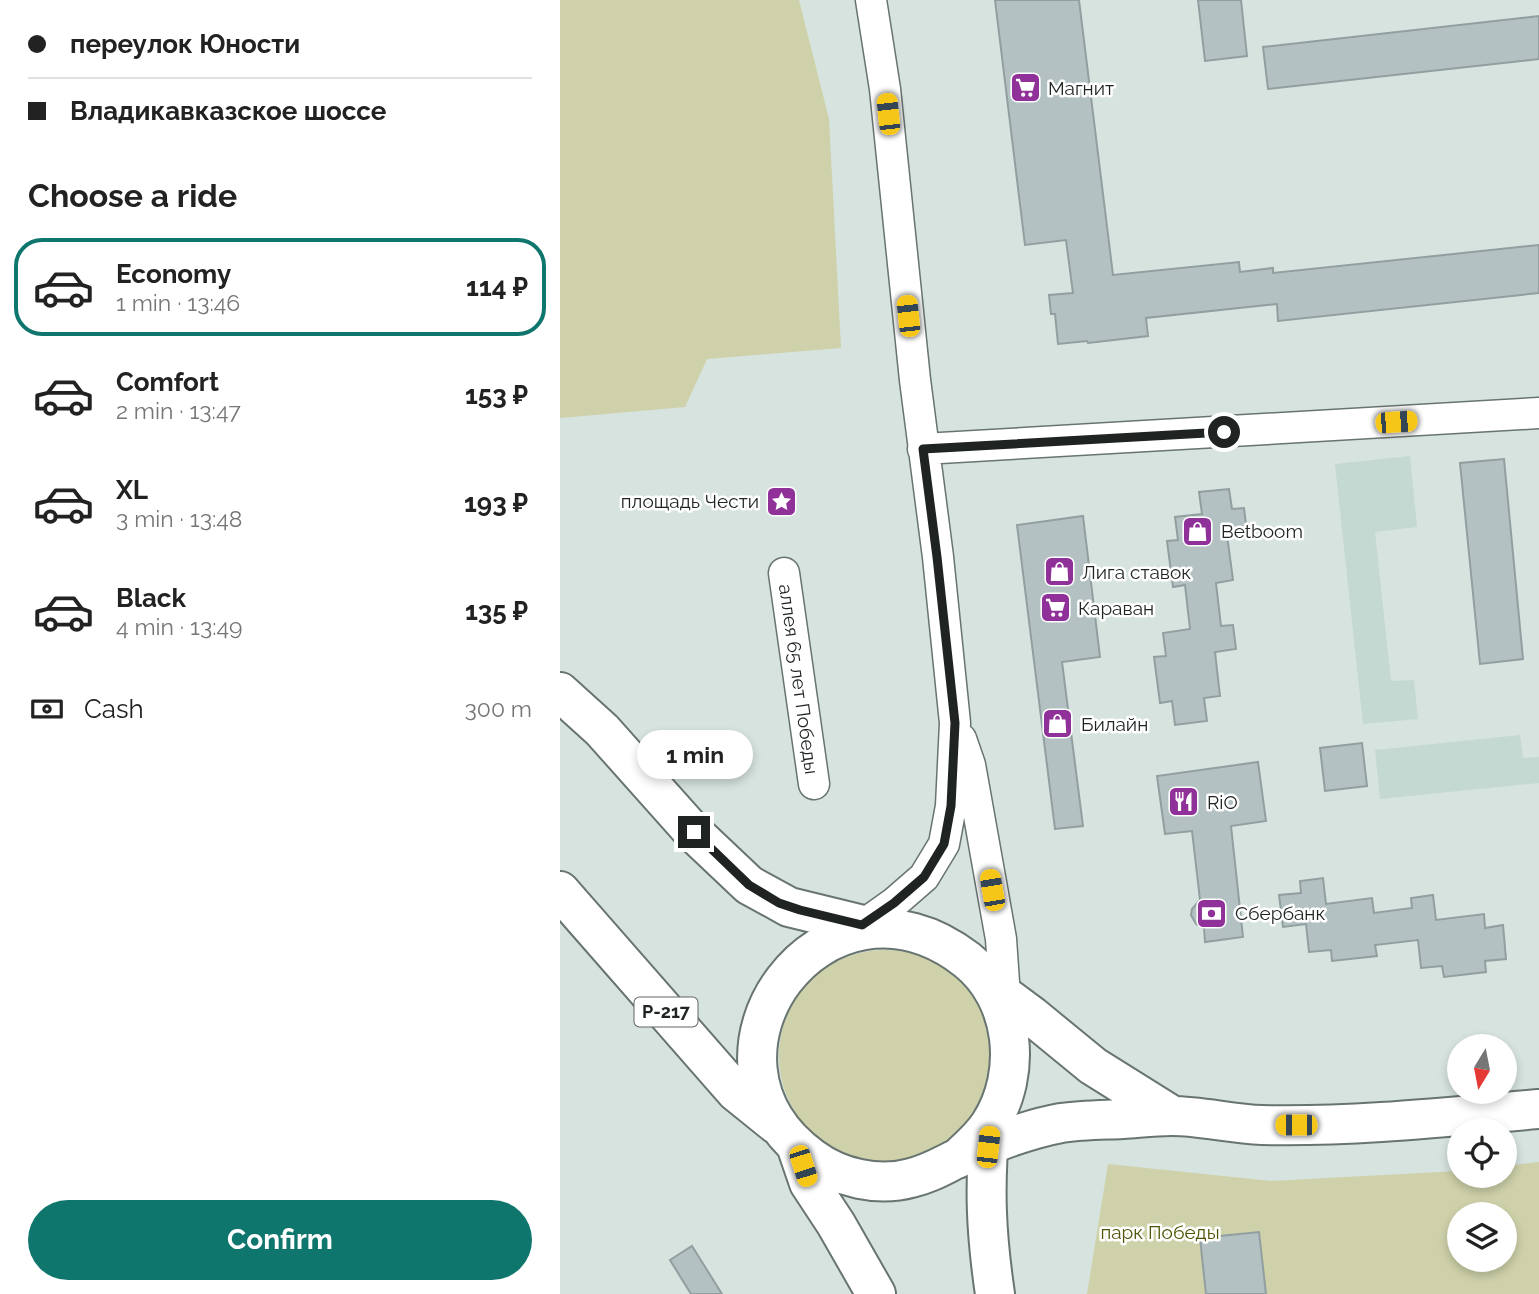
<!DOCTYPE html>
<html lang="en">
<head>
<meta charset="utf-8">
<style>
	:root { --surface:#fff; --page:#f2f2f2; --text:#222; --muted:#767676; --line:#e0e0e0; --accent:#0f766e }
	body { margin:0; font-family:Raleway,sans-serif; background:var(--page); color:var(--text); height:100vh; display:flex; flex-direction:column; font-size:26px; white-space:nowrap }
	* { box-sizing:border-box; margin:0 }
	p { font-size:23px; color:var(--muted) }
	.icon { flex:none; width:38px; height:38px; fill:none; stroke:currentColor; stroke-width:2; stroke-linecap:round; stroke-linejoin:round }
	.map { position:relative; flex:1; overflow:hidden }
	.side { display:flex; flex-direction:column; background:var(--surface); width:560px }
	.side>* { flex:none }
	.guide { display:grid; align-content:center; height:154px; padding:0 28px; background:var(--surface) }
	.needle { width:46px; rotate:190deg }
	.buttons { position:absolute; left:887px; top:1034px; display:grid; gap:14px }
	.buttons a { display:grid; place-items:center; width:70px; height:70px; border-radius:50%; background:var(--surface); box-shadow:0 4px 10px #0003; font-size:35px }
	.end { position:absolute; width:32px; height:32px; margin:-16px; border:9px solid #1f2422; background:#fff; box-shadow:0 0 0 4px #fff }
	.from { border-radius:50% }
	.bubble { position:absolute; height:49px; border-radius:24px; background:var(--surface); box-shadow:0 4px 10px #0003; font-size:23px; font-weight:700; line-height:49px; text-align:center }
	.car { position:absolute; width:21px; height:42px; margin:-21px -10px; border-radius:9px; box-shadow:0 0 5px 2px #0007; background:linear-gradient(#f5c518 24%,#345 0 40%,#f5c518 0 76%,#345 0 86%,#f5c518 0) }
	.guide b { display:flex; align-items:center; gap:24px; height:66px; font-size:26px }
	.guide b+b { border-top:2px solid var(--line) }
	.guide i { width:18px; height:18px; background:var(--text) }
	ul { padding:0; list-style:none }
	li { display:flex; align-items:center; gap:21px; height:98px; margin:0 14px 10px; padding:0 14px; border:4px solid transparent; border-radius:28px }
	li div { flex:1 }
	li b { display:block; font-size:26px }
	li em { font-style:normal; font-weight:700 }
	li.selected { border-color:var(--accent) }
	li>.icon { width:63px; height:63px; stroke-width:1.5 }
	h2 { padding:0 28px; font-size:32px; line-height:84px }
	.pay { display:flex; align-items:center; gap:18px; height:77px; padding:0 28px; font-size:26px }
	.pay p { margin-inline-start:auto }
	.action { display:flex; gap:14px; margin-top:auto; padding:14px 28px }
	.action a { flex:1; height:80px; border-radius:42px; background:var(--accent); color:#fff; font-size:28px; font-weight:700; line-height:80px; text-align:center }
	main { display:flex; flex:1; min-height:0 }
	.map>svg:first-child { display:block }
</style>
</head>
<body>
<main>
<section class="side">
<div class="guide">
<b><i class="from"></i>переулок Юности</b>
<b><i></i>Владикавказское шоссе</b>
</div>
<h2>Choose a ride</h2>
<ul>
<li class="selected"><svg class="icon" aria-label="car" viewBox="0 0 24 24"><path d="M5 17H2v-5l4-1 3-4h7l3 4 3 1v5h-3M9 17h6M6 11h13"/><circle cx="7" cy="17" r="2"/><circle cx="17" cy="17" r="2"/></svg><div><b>Economy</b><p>1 min · 13:46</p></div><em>114 ₽</em></li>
<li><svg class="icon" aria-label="car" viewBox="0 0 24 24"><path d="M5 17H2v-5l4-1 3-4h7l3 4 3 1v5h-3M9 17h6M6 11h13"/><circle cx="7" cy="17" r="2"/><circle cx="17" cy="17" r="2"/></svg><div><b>Comfort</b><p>2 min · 13:47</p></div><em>153 ₽</em></li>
<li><svg class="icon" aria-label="car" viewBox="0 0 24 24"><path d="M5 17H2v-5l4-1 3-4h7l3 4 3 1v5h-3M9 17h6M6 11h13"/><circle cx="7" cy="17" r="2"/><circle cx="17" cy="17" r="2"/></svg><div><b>XL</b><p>3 min · 13:48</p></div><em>193 ₽</em></li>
<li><svg class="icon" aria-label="car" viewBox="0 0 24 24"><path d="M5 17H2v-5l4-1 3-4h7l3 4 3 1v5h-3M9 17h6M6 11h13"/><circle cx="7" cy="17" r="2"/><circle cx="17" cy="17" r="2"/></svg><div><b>Black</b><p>4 min · 13:49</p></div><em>135 ₽</em></li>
</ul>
<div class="pay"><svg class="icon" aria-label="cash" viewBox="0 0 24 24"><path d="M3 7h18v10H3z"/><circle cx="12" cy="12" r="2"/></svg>Cash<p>300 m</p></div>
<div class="action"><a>Confirm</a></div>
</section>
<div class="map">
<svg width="979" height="1294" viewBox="0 0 979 1294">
	<rect width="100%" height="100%" fill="#d6e3de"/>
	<!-- built -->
	<path fill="#c4d9d1" d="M 850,456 L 857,527 L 815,532 L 831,681 L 854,680 L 858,719 L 803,724 L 775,464 Z
		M 960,735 L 963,758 L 979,757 L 979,783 L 820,799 L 815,750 Z"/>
	<!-- green -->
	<path fill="#ced1a9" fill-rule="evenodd" d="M 0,0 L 239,0 L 269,119 L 281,348 L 147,359 L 125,407 L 0,418 Z
		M219 1056a106 106 0 1 1 212 0a106 106 0 1 1-212 0Z
		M 979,1162 L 979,1294 L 527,1294 L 548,1164 L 711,1181 L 899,1171 L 900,1176 L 945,1176 L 945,1166 ZM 900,1214 L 945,1214 L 945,1260 L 900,1260 Z"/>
	<!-- building -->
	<path fill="#b3c1c2" stroke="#919fa0" stroke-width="2" d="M 435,0 L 519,0 L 553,275 L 679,262 L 680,272 L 713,268 L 713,273 L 979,245 L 979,293 L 718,321 L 717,304 L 586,318 L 588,336 L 528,343 L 527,341 L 498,344 L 495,314 L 491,314 L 489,295 L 513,293 L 506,240 L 465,245 Z
		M 638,0 L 681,0 L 687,56 L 645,61 Z
		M 979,16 L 979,59 L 708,89 L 703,47 Z
		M 944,459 L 963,659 L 920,664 L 900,463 Z
		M 669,489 L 672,509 L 684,508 L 687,533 L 667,535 L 673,580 L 656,583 L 661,626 L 673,625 L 676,649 L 655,652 L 660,696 L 644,698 L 647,721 L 615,725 L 612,701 L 600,703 L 594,657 L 606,656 L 603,633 L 630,629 L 625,585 L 613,587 L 607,541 L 618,540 L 615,517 L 642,514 L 639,492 Z
		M 523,516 L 540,657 L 502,662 L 523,826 L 495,829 L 457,525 Z
		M 802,743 L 807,786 L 765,791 L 760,748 Z
		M 698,762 L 706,821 L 671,826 L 683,937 L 645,942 L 644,928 L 636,924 L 631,915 L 632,909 L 640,900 L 632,831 L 605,834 L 597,776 Z
		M 763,878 L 766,904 L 812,898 L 814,913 L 852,908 L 851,898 L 873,895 L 876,920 L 924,914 L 925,928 L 943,925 L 946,959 L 925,961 L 926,972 L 884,977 L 882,966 L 861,968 L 858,940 L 815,945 L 817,956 L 772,961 L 771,950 L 749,952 L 746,924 L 723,927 L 719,895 L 741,893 L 740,881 Z
		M 699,1232 L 706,1294 L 646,1294 L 640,1238 Z
		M 132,1246 L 162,1294 L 131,1294 L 110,1260 Z"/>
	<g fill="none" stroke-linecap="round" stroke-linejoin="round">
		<defs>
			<path id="minor" d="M 363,449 L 979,413
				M 224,573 L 254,784
				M 401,739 L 410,765 L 441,939 L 446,1011
				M 292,933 L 334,903 L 364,877 L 384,844 L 391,806 L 395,723 L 378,557 L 355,380 L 325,89 L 311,0"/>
			<path id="major" d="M 0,692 L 42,730 L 133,832 L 189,885 L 229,907 L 315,928
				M 0,891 L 176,1092 L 217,1125
				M 430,985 L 472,1016 L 533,1066 L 613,1116
				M 430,1125 C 424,1187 426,1233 435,1294
				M 237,1148 L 249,1183 L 276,1224 L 316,1294
				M 397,1159 C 409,1148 421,1138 430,1124 C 463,1073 455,998 407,960 C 265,850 113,1057 252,1158 C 279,1178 318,1187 351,1178 C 368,1174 380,1167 396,1159 C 426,1145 468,1129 501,1123 C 521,1120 542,1120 563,1119 C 579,1118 595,1116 612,1116 C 642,1116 671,1124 702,1125 C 794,1127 887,1117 979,1109"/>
		</defs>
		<!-- minor casing -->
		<use href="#minor" stroke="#687470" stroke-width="33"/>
		<!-- major casing -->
		<use href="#major" stroke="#687470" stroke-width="42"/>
		<!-- minor -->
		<use href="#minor" stroke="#fff" stroke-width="30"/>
		<!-- major -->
		<use href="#major" stroke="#fff" stroke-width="38"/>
	</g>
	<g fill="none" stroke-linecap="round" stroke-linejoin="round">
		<!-- route -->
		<path stroke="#1f2422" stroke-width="9" d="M 134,832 L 189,885 L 219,903 L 240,910 L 302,925 L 334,903 L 364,877 L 384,844 L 391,806 L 395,723 L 377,557 L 363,449 L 664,432"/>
	</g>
	<!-- icons -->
	<defs>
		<symbol id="supermarket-square" viewBox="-11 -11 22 22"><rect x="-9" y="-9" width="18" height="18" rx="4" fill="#90319a" stroke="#fff"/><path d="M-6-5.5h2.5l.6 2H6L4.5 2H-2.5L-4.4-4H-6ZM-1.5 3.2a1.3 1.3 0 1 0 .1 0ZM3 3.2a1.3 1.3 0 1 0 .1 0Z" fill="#fff"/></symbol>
		<symbol id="sight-square" viewBox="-11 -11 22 22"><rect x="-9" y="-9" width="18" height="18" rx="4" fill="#90319a" stroke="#fff"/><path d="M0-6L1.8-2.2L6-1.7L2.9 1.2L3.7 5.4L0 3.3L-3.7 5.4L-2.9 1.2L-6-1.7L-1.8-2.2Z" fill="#fff"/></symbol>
		<symbol id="shop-square" viewBox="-11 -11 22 22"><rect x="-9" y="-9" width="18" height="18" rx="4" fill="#90319a" stroke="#fff"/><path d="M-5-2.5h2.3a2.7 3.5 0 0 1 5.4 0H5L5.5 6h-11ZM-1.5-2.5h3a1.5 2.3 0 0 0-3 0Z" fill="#fff"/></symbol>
		<symbol id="restaurant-square" viewBox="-11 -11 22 22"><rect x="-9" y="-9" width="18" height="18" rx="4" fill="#90319a" stroke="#fff"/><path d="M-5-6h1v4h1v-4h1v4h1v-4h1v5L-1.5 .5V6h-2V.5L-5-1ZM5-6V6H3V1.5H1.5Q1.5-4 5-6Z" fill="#fff"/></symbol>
		<symbol id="bank-square" viewBox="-11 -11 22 22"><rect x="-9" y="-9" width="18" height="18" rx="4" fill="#90319a" stroke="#fff"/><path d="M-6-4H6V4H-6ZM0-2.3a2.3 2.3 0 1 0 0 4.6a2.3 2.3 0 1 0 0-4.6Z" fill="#fff"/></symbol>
	</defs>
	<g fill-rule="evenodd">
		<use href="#supermarket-square" x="448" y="70" width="35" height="35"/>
		<use href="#sight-square" x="204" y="484" width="35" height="35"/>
		<use href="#shop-square" x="620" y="514" width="35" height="35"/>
		<use href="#shop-square" x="482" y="554" width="35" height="35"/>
		<use href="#supermarket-square" x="478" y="590" width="35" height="35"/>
		<use href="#shop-square" x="480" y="706" width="35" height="35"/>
		<use href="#restaurant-square" x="606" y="784" width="35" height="35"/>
		<use href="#bank-square" x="634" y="896" width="35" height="35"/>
	</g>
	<g text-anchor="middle" stroke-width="5" stroke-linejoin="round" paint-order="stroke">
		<!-- shield labels -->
		<rect fill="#fff" stroke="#626664" stroke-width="2" x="74.5" y="997.5" width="63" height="29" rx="5"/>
		<g font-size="18" font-weight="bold" fill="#1f2422">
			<text x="106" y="1018">Р-217</text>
		</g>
		<!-- poi labels -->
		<g font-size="19" fill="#1f2422" stroke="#fff" text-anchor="start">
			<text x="488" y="95">Магнит</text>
			<text x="199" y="508" text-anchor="end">площадь Чести</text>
			<text x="661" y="538">Betboom</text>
			<text x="522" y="579">Лига ставок</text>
			<text x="518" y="615">Караван</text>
			<text x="521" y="731">Билайн</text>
			<text x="647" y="809">RiO</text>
			<text x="675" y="920">Сбербанк</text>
		</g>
		<!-- street labels -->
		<g font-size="19" fill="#1f2422" stroke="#fff">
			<text transform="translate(239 679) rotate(82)" y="7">аллея 65 лет Победы</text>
		</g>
		<!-- park labels -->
		<g font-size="19" fill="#53540a" stroke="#fff">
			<text x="600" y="1239">парк Победы</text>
		</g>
	</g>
</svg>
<div class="buttons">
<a><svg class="needle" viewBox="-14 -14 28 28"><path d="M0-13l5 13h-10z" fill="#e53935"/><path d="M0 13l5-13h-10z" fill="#767676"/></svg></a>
<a><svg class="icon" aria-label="locate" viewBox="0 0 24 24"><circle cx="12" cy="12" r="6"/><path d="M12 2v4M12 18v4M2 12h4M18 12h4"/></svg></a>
<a><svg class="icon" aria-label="layers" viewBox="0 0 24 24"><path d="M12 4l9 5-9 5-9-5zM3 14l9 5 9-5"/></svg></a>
</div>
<i class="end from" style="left:664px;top:432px"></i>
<i class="end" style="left:134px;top:832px"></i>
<div class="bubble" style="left:77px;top:730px;width:116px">1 min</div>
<i class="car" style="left:328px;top:114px;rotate:354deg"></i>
<i class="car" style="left:348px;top:316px;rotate:354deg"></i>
<i class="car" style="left:836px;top:422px;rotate:86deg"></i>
<i class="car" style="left:432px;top:890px;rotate:350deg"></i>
<i class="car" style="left:736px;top:1125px;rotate:270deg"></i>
<i class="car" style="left:428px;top:1147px;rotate:6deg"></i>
<i class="car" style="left:243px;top:1166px;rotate:162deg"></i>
</div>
</main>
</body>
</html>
